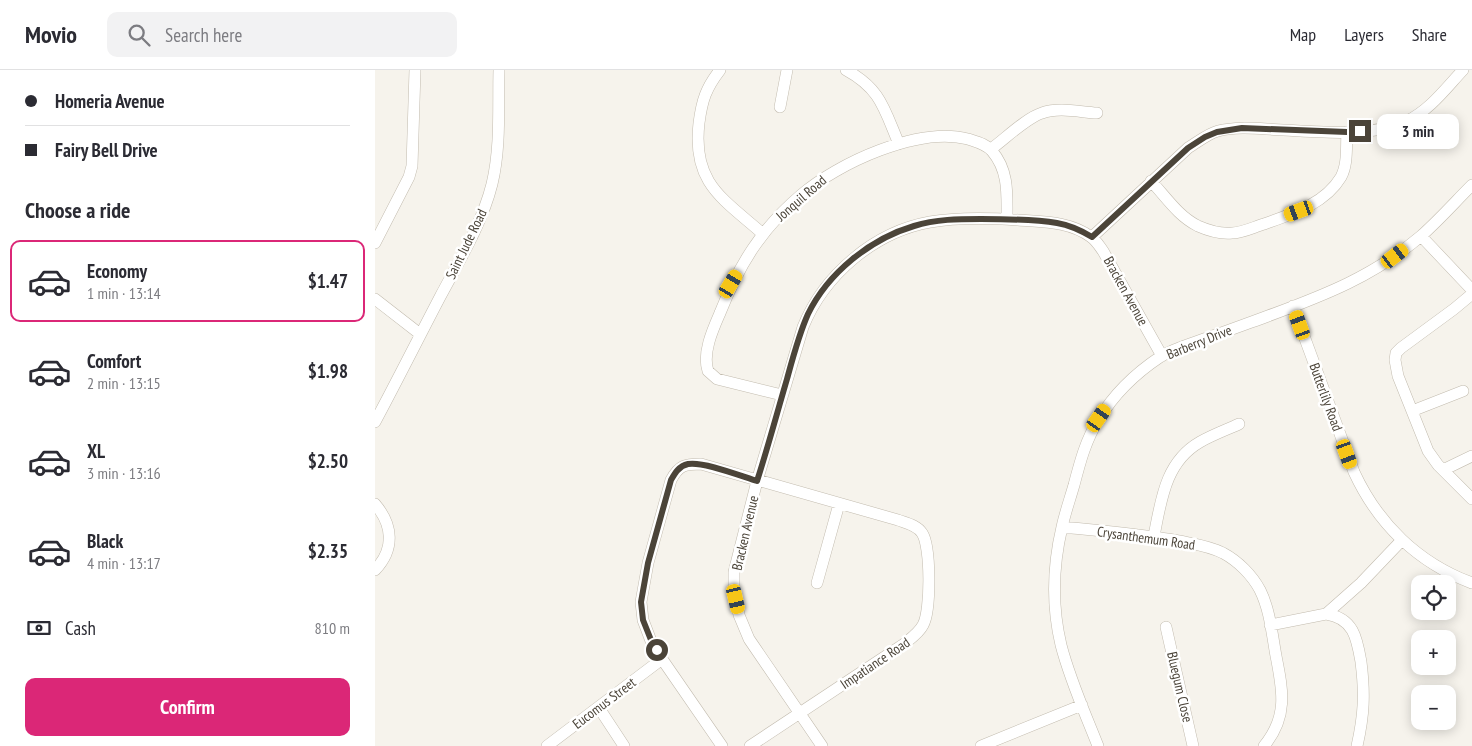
<!DOCTYPE html>
<html lang="en">
<head>
<meta charset="utf-8">
<style>
	:root { --surface:#fff; --page:#f2f2f3; --text:#2b2b33; --muted:#7c7c81; --line:#e1e1e2; --accent:#db2777 }
	body { margin:0; font-family:"PT Sans Narrow",sans-serif; background:var(--page); color:var(--text); height:100vh; display:flex; flex-direction:column; font-size:19px; white-space:nowrap }
	* { box-sizing:border-box; margin:0 }
	p { font-size:16px; color:var(--muted) }
	.icon { flex:none; width:28px; height:28px; fill:none; stroke:currentColor; stroke-width:2; stroke-linecap:round; stroke-linejoin:round }
	.map { position:relative; flex:1; overflow:hidden }
	.panel { display:flex; flex-direction:column; background:var(--surface); width:375px }
	.panel>* { flex:none }
	.hud { display:grid; align-content:center; height:110px; padding:0 25px; background:var(--surface) }
	.buttons { position:absolute; left:1036px; top:505px; display:grid; gap:10px }
	.buttons a { display:grid; place-items:center; width:45px; height:45px; border-radius:10px; background:var(--surface); box-shadow:0 2px 12px #0003; font-size:25px }
	.end { position:absolute; width:22px; height:22px; margin:-11px; border:6px solid #4b4439; background:#fff; box-shadow:0 0 0 2px #fff }
	.from { border-radius:50% }
	.bubble { position:absolute; height:35px; border-radius:10px; background:var(--surface); box-shadow:0 2px 12px #0003; font-size:16px; font-weight:800; line-height:35px; text-align:center }
	.car { position:absolute; width:15px; height:30px; margin:-15px -8px; border-radius:6px; box-shadow:0 0 4px 1px #0007; background:linear-gradient(#f5c518 24%,#345 0 40%,#f5c518 0 76%,#345 0 86%,#f5c518 0) }
	.hud b { display:flex; align-items:center; gap:18px; height:48px; font-size:19px }
	.hud b+b { border-top:1px solid var(--line) }
	.hud i { width:12px; height:12px; background:var(--text) }
	ul { padding:0; list-style:none }
	li { display:flex; align-items:center; gap:15px; height:82px; margin:0 10px 8px; padding:0 15px; border:2px solid transparent; border-radius:10px }
	li div { flex:1 }
	li b { display:block; font-size:19px }
	li em { font-style:normal; font-weight:800 }
	li.on { border-color:var(--accent) }
	li>.icon { width:45px; height:45px; stroke-width:1.5 }
	h2 { padding:0 25px; font-size:22px; line-height:60px }
	.pay { display:flex; align-items:center; gap:12px; height:55px; padding:0 25px; font-size:19px }
	.pay p { margin-inline-start:auto }
	.action { display:flex; gap:10px; margin-top:auto; padding:10px 25px }
	.action a { flex:1; height:58px; border-radius:10px; background:var(--accent); color:#fff; font-size:20px; font-weight:800; line-height:58px; text-align:center }
	header { display:flex; align-items:center; gap:30px; box-sizing:border-box; height:70px; padding:0 25px; background:var(--surface); border-bottom:1px solid var(--line) }
	header strong { font-size:24px }
	nav { display:flex; gap:28px; margin-inline-start:auto; font-size:18px }
	.search { width:350px; height:45px; background:var(--page); display:flex; align-items:center; gap:12px; box-sizing:border-box; padding:0 18px; border-radius:10px; color:var(--muted); font-size:19px }
	main { display:flex; flex:1; min-height:0 }
	.map>svg:first-child { display:block }
</style>
</head>
<body>
<header>
<strong>Movio</strong>
<div class="search"><svg class="icon" aria-label="search" viewBox="0 0 24 24"><circle cx="10" cy="10" r="6"/><path d="M15 15l6 6"/></svg>Search here</div>
<nav><a>Map</a><a>Layers</a><a>Share</a></nav>
</header>
<main>
<section class="panel">
<div class="hud">
<b><i class="from"></i>Homeria Avenue</b>
<b><i></i>Fairy Bell Drive</b>
</div>
<h2>Choose a ride</h2>
<ul>
<li class="on"><svg class="icon" aria-label="car" viewBox="0 0 24 24"><path d="M5 17H2v-5l4-1 3-4h7l3 4 3 1v5h-3M9 17h6M6 11h13"/><circle cx="7" cy="17" r="2"/><circle cx="17" cy="17" r="2"/></svg><div><b>Economy</b><p>1 min · 13:14</p></div><em>$1.47</em></li>
<li><svg class="icon" aria-label="car" viewBox="0 0 24 24"><path d="M5 17H2v-5l4-1 3-4h7l3 4 3 1v5h-3M9 17h6M6 11h13"/><circle cx="7" cy="17" r="2"/><circle cx="17" cy="17" r="2"/></svg><div><b>Comfort</b><p>2 min · 13:15</p></div><em>$1.98</em></li>
<li><svg class="icon" aria-label="car" viewBox="0 0 24 24"><path d="M5 17H2v-5l4-1 3-4h7l3 4 3 1v5h-3M9 17h6M6 11h13"/><circle cx="7" cy="17" r="2"/><circle cx="17" cy="17" r="2"/></svg><div><b>XL</b><p>3 min · 13:16</p></div><em>$2.50</em></li>
<li><svg class="icon" aria-label="car" viewBox="0 0 24 24"><path d="M5 17H2v-5l4-1 3-4h7l3 4 3 1v5h-3M9 17h6M6 11h13"/><circle cx="7" cy="17" r="2"/><circle cx="17" cy="17" r="2"/></svg><div><b>Black</b><p>4 min · 13:17</p></div><em>$2.35</em></li>
</ul>
<div class="pay"><svg class="icon" aria-label="cash" viewBox="0 0 24 24"><path d="M3 7h18v10H3z"/><circle cx="12" cy="12" r="2"/></svg>Cash<p>810 m</p></div>
<div class="action"><a>Confirm</a></div>
</section>
<div class="map">
<svg width="1097" height="676" viewBox="0 0 1097 676">
	<rect width="100%" height="100%" fill="#f6f3ec"/>
	<g fill="none" stroke-linecap="round" stroke-linejoin="round">
		<defs>
			<path id="minor" d="M 345,0 C 331,18 327,30 324,53 C 317,113 347,128 388,164
				M 471,0 C 506,19 509,39 524,74
				M 405,37 L 412,0
				M 616,79 C 630,69 651,48 667,43 C 684,37 704,42 722,43
				M 776,111 C 791,127 803,146 823,156 C 832,160 846,164 857,163 C 867,163 879,157 889,154 C 917,144 950,134 966,107 C 973,94 971,77 972,62
				M 1046,166 L 1097,220
				M 717,167 L 813,78 C 823,72 832,64 843,61 C 859,57 876,58 892,59 C 934,61 994,69 1032,51 C 1055,40 1071,18 1088,0
				M 0,173 L 34,107 L 37,96 L 40,0
				M 1097,224 L 1079,239 L 1026,278 L 1021,283 L 1020,290 L 1023,306 L 1053,381 L 1063,395 L 1097,429
				M 0,229 L 45,264
				M 918,236 L 979,402 C 1003,454 1043,493 1097,513
				M 407,325 L 342,309 L 333,301 C 327,283 338,259 345,243 C 364,195 386,159 426,125 C 463,93 544,56 593,69 C 602,72 611,74 617,81 C 634,101 632,124 632,149
				M 1037,341 L 1088,321
				M 0,352 C 22,311 43,269 65,227 C 84,191 107,154 117,114 C 126,77 123,37 124,0
				M 1068,400 L 1097,386
				M 0,434 C 18,455 20,479 0,500
				M 687,457 C 726,461 765,464 804,471 C 819,474 834,476 848,483 C 863,491 877,505 885,520 C 895,540 897,564 901,586 C 908,621 913,647 889,676
				M 779,466 C 786,431 790,392 825,372 C 837,365 851,360 864,354
				M 442,513 L 464,434
				M 951,544 L 986,513 L 1027,470
				M 895,555 L 951,544 C 979,548 982,569 986,592 C 990,624 989,645 982,676
				M 791,557 L 818,676
				M 224,638 L 249,676
				M 172,676 L 287,589
				M 347,676 L 287,589 L 276,571 L 268,550 L 266,532 L 273,493 L 296,410 C 304,395 310,394 326,394 L 523,450 C 531,453 542,455 547,463 C 556,476 556,541 548,555 C 544,563 535,569 529,574 L 375,676
				M 447,676 L 374,569 L 364,545 L 359,518 L 359,502 L 382,411 L 428,257 C 449,205 499,162 555,152 C 584,147 614,148 643,150 C 667,152 695,151 716,167 C 721,170 725,177 728,181 L 787,286
				M 606,676 L 707,635
				M 723,676 C 710,643 695,610 686,575 C 677,537 678,495 687,457 C 690,443 695,429 699,415 C 705,392 711,369 724,349 C 739,324 761,303 785,287 C 798,279 815,274 829,269 C 850,262 871,254 893,246 C 950,225 999,206 1046,166 C 1064,150 1080,132 1097,115"/>
		</defs>
		<!-- minor casing -->
		<use href="#minor" stroke="#c2bbae" stroke-width="12"/>
		<!-- minor -->
		<use href="#minor" stroke="#fff" stroke-width="11"/>
	</g>
	<g fill="none" stroke-linecap="round" stroke-linejoin="round">
		<!-- route -->
		<path stroke="#4b4439" stroke-width="6" d="M 282,580 L 276,570 L 268,550 L 266,532 L 273,493 L 296,410 C 300,403 304,396 313,394 C 328,391 366,406 382,411 C 393,377 402,343 412,309 C 418,287 424,264 433,244 C 453,203 495,169 539,156 C 561,149 584,149 606,149 C 631,149 658,149 682,153 C 694,155 707,161 717,167 L 813,78 L 830,67 L 842,62 L 867,58 L 972,62 L 985,61"/>
	</g>
	<g text-anchor="middle" stroke-width="5" stroke-linejoin="round" paint-order="stroke">
		<!-- street labels -->
		<g font-size="14" fill="#4b4439" stroke="#fff">
			<text transform="translate(426 128) rotate(-41)" y="5">Jonquil Road</text>
			<text transform="translate(91 174) rotate(-64)" y="5">Saint Jude Road</text>
			<text transform="translate(751 221) rotate(61)" y="5">Bracken Avenue</text>
			<text transform="translate(824 272) rotate(-22)" y="5">Barberry Drive</text>
			<text transform="translate(951 327) rotate(70)" y="5">Butterlily Road</text>
			<text transform="translate(370 463) rotate(-77)" y="5">Bracken Avenue</text>
			<text transform="translate(771 468) rotate(8)" y="5">Crysanthemum Road</text>
			<text transform="translate(500 593) rotate(-34)" y="5">Impatiance Road</text>
			<text transform="translate(805 617) rotate(77)" y="5">Bluegum Close</text>
			<text transform="translate(229 633) rotate(-37)" y="5">Eucomus Street</text>
		</g>
	</g>
</svg>
<div class="buttons">
<a><svg class="icon" aria-label="locate" viewBox="0 0 24 24"><circle cx="12" cy="12" r="6"/><path d="M12 2v4M12 18v4M2 12h4M18 12h4"/></svg></a>
<a>+</a>
<a>−</a>
</div>
<i class="end from" style="left:282px;top:580px"></i>
<i class="end" style="left:985px;top:61px"></i>
<div class="bubble" style="left:1002px;top:44px;width:82px">3 min</div>
<i class="car" style="left:924px;top:141px;rotate:250deg"></i>
<i class="car" style="left:1020px;top:186px;rotate:53deg"></i>
<i class="car" style="left:356px;top:214px;rotate:31deg"></i>
<i class="car" style="left:925px;top:255px;rotate:340deg"></i>
<i class="car" style="left:724px;top:348px;rotate:35deg"></i>
<i class="car" style="left:972px;top:384px;rotate:160deg"></i>
<i class="car" style="left:361px;top:529px;rotate:167deg"></i>
</div>
</main>
</body>
</html>
